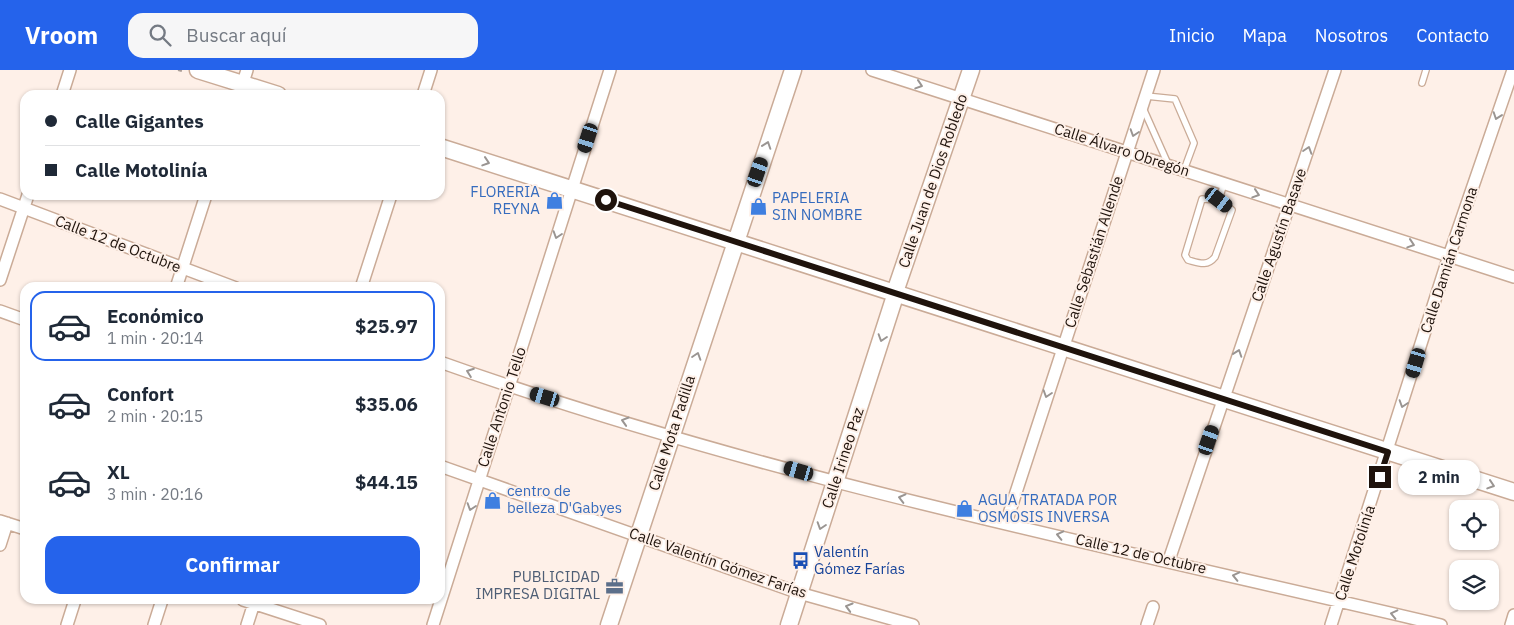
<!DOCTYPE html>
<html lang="es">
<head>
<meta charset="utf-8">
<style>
	:root { --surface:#fff; --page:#f6f6f7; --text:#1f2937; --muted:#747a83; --line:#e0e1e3; --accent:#2563eb }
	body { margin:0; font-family:"IBM Plex Sans",sans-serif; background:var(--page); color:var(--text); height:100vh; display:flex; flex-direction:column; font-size:19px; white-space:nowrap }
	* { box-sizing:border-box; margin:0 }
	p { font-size:16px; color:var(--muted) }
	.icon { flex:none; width:28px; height:28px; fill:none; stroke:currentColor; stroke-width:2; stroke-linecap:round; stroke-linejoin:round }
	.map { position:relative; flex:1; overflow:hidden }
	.sheet { position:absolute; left:20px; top:212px; width:425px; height:322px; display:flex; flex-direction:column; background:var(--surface); border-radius:15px; box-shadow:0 1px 4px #0004 }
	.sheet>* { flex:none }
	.top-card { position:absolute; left:20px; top:20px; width:425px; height:110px; border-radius:15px; box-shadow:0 1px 4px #0004; display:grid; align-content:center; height:110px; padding:0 25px; background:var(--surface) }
	.controls { position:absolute; left:1449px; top:430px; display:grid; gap:10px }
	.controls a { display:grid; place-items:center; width:50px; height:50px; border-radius:10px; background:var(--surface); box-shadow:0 1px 4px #0004; font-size:25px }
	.end { position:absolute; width:22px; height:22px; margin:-11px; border:6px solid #1f130c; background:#fff; box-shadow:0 0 0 2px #fff }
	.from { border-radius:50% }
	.bubble { position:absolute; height:35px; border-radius:15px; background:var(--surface); box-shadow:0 1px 4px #0004; font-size:16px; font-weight:700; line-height:35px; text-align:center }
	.car { position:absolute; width:15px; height:30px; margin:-15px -8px; border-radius:6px; box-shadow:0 0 4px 1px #0007; background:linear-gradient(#222 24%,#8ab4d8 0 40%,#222 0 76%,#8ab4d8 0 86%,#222 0) }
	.top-card b { display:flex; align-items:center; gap:18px; height:48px; font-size:19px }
	.top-card b+b { border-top:1px solid var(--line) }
	.top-card i { width:12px; height:12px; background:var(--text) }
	ul { padding:9px 0 0; list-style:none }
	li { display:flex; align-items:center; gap:15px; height:70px; margin:0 10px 8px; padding:0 15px; border:2px solid transparent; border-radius:15px }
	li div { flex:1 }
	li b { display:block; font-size:19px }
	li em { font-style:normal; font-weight:700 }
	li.active { border-color:var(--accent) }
	li>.icon { width:45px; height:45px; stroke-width:1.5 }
	.button { display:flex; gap:10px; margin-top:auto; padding:10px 25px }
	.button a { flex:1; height:58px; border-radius:15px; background:var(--accent); color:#fff; font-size:20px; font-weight:700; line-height:58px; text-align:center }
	header { display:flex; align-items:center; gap:30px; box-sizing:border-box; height:70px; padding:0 25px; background:var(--accent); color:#fff }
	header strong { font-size:24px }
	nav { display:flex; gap:28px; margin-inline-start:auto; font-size:18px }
	.search { width:350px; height:45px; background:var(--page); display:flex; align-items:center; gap:12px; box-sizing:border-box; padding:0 18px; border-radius:15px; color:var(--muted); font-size:19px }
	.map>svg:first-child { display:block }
</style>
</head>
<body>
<header>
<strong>Vroom</strong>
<div class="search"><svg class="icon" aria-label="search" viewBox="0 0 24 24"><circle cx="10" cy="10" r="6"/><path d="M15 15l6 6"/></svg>Buscar aquí</div>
<nav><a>Inicio</a><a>Mapa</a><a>Nosotros</a><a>Contacto</a></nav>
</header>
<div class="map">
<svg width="1514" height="555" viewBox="0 0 1514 555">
	<rect width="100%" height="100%" fill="#fef0e8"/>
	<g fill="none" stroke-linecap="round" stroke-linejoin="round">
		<defs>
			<path id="lane" d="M 1422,13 L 1426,0
				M 1146,26 L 1175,29 L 1194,73 L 1184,100
				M 1143,38 L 1168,94
				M 1202,129 L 1219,130 L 1232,140 L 1215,187 C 1207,197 1199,193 1188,190 L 1185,185 Z
				M 1219,130 L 1224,113"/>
			<path id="street" d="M 872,0 L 1514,207
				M 62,25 L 70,0
				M 239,25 L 247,0
				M 423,25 L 431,0
				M 0,129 L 236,218
				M 0,210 L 28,125
				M 176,218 L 206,125
				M 361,218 L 391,125
				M 0,241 L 25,250
				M 440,292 C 765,408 1106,476 1441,555
				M 440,396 L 799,523 L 913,555
				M 0,451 L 25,459
				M 1006,453 L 1154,0
				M 0,475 L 7,453
				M 1169,490 L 1335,0
				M 243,530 L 320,555
				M 67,555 L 75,530
				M 154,555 L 162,530
				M 247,555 L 255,530
				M 433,555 L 610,0
				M 1147,555 L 1153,537
				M 1331,555 L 1449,186 L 1513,0
				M 1511,555 L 1514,545"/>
			<path id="secondary" d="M 198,0 L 278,25
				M 440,77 L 1514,422
				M 609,555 L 793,0
				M 789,555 L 894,229 L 895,222 L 971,0"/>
		</defs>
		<!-- lane casing -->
		<use href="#lane" stroke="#caab97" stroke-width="8"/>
		<!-- street casing -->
		<use href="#street" stroke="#caab97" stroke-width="14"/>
		<!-- secondary casing -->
		<use href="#secondary" stroke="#caab97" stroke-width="19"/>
		<!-- path -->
		<path stroke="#a99c94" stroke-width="2" stroke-dasharray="4 4" stroke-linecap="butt" d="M 178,0 L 185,2"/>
		<!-- lane -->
		<use href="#lane" stroke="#fff" stroke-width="5.5"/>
		<!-- street -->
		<use href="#street" stroke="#fff" stroke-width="11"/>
		<!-- secondary -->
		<use href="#secondary" stroke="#fff" stroke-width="16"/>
	</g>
	<!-- one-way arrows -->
	<defs><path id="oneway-chevron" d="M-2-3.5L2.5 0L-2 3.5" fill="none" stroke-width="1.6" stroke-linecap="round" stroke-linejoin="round" transform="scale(1.25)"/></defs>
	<g stroke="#9a9592">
		<use href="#oneway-chevron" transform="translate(919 15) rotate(18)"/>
		<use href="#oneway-chevron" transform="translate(1497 46) rotate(109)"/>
		<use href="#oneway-chevron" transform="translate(1134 63) rotate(108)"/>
		<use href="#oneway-chevron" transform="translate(767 75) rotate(-71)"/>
		<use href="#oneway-chevron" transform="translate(1308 80) rotate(-72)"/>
		<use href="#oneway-chevron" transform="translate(486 92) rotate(18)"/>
		<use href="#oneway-chevron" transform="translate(1256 124) rotate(18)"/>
		<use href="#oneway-chevron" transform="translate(557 165) rotate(108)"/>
		<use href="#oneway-chevron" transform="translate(1411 174) rotate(18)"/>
		<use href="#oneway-chevron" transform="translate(882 268) rotate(108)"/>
		<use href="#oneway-chevron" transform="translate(1238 283) rotate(-71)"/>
		<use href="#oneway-chevron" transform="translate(697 286) rotate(-72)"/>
		<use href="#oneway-chevron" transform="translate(470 302) rotate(-160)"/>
		<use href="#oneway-chevron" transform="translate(1047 324) rotate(108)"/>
		<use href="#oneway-chevron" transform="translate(1403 334) rotate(108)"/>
		<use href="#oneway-chevron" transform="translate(625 351) rotate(-163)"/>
		<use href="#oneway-chevron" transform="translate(1491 415) rotate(18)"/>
		<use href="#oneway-chevron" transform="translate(902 428) rotate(-166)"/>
		<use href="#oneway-chevron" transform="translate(471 437) rotate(108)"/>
		<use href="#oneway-chevron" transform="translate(821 456) rotate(108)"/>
		<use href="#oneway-chevron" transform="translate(1060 465) rotate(-167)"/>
		<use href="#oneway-chevron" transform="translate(1236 506) rotate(-167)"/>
		<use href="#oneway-chevron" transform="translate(849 537) rotate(-164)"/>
		<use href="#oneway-chevron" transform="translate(1394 544) rotate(-167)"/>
	</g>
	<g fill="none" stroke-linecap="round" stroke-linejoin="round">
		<!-- route -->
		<path stroke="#1f130c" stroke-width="6" d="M 606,130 L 1388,382 L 1380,407"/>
	</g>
	<!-- icons -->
	<defs>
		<symbol id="shop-bare" viewBox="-9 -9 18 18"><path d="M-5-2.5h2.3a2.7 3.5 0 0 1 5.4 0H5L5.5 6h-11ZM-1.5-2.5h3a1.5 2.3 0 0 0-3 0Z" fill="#3f7fe0" stroke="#fef0e8" stroke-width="2.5" paint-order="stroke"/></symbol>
		<symbol id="bus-bare" viewBox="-9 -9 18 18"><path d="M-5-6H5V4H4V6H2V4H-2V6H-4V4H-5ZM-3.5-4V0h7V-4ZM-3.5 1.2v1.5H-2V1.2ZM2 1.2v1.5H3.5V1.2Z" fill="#1a4fb4" stroke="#fef0e8" stroke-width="2.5" paint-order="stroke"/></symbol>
		<symbol id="office-bare" viewBox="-9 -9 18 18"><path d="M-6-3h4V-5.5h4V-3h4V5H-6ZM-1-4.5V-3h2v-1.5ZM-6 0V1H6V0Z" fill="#5c6f8a" stroke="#fef0e8" stroke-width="2.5" paint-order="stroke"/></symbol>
	</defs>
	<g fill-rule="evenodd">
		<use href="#shop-bare" x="542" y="118" width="25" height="25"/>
		<use href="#shop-bare" x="746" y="124" width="25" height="25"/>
		<use href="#shop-bare" x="480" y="418" width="25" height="25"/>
		<use href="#shop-bare" x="952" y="426" width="25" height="25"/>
		<use href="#bus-bare" x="788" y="478" width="25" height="25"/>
		<use href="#office-bare" x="602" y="504" width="25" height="25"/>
	</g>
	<g text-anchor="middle" stroke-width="4" stroke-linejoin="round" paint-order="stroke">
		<!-- street labels -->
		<g font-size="15" fill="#1f130c" stroke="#fef0e8">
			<text transform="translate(1122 80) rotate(18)" y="5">Calle Álvaro Obregón</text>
			<text transform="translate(933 111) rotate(-71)" y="5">Calle Juan de Dios Robledo</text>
			<text transform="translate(1279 165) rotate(-71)" y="5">Calle Agustín Basave</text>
			<text transform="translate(118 174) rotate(21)" y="5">Calle 12 de Octubre</text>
			<text transform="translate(1094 182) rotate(-72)" y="5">Calle Sebastián Allende</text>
			<text transform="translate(1449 190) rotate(-72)" y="5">Calle Damián Carmona</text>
			<text transform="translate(502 337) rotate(-72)" y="5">Calle Antonio Tello</text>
			<text transform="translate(672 363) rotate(-72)" y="5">Calle Mota Padilla</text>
			<text transform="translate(843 388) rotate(-72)" y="5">Calle Irineo Paz</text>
			<text transform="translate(1355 483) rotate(-72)" y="5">Calle Motolinía</text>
			<text transform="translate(1141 484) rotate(13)" y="5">Calle 12 de Octubre</text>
			<text transform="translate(718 493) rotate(19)" y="5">Calle Valentín Gómez Farías</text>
		</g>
		<!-- shop labels -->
		<g font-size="15" fill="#366cbe" stroke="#fef0e8" text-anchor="start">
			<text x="540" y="127" text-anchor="end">FLORERIA<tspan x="540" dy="17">REYNA</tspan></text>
			<text x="772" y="133">PAPELERIA<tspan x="772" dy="17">SIN NOMBRE</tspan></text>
			<text x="507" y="426">centro de<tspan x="507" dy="17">belleza D'Gabyes</tspan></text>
			<text x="978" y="435">AGUA TRATADA POR<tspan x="978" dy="17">OSMOSIS INVERSA</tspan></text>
		</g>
		<!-- transit labels -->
		<g font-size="15" fill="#164399" stroke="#fef0e8" text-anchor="start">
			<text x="814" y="487">Valentín<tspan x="814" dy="17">Gómez Farías</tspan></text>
		</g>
		<!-- service labels -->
		<g font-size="15" fill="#4e5e75" stroke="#fef0e8" text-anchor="end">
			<text x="600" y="512">PUBLICIDAD<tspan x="600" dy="17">IMPRESA DIGITAL</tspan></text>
		</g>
	</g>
</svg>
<div class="controls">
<a><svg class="icon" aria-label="locate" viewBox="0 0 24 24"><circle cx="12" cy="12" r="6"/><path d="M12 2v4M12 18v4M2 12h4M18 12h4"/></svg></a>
<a><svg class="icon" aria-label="layers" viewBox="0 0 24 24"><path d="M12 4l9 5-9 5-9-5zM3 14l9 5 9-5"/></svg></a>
</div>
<i class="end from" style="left:606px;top:130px"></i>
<i class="end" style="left:1380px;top:407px"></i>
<div class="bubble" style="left:1398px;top:390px;width:82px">2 min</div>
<i class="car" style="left:588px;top:68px;rotate:198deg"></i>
<i class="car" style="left:758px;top:102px;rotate:19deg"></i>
<i class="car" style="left:1219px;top:130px;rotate:127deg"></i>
<i class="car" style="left:1416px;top:293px;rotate:197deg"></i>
<i class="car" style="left:545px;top:327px;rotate:287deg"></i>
<i class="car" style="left:1209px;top:370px;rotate:19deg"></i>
<i class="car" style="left:799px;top:401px;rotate:286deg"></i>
<div class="top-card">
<b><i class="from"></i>Calle Gigantes</b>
<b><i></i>Calle Motolinía</b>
</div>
<section class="sheet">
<ul>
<li class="active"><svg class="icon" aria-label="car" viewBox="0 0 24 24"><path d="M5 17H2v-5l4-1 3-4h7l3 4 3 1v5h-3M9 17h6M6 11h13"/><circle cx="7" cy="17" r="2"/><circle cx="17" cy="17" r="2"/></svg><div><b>Económico</b><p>1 min · 20:14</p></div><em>$25.97</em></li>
<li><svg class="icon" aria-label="car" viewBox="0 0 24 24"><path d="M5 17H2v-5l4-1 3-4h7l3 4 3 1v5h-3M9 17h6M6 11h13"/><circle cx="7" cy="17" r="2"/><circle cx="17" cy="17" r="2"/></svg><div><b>Confort</b><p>2 min · 20:15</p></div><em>$35.06</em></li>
<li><svg class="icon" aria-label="car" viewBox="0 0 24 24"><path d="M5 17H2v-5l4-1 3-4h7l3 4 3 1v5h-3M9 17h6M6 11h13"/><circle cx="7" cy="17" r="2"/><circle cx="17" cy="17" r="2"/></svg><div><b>XL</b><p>3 min · 20:16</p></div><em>$44.15</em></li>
</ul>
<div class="button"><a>Confirmar</a></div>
</section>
</div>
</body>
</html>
